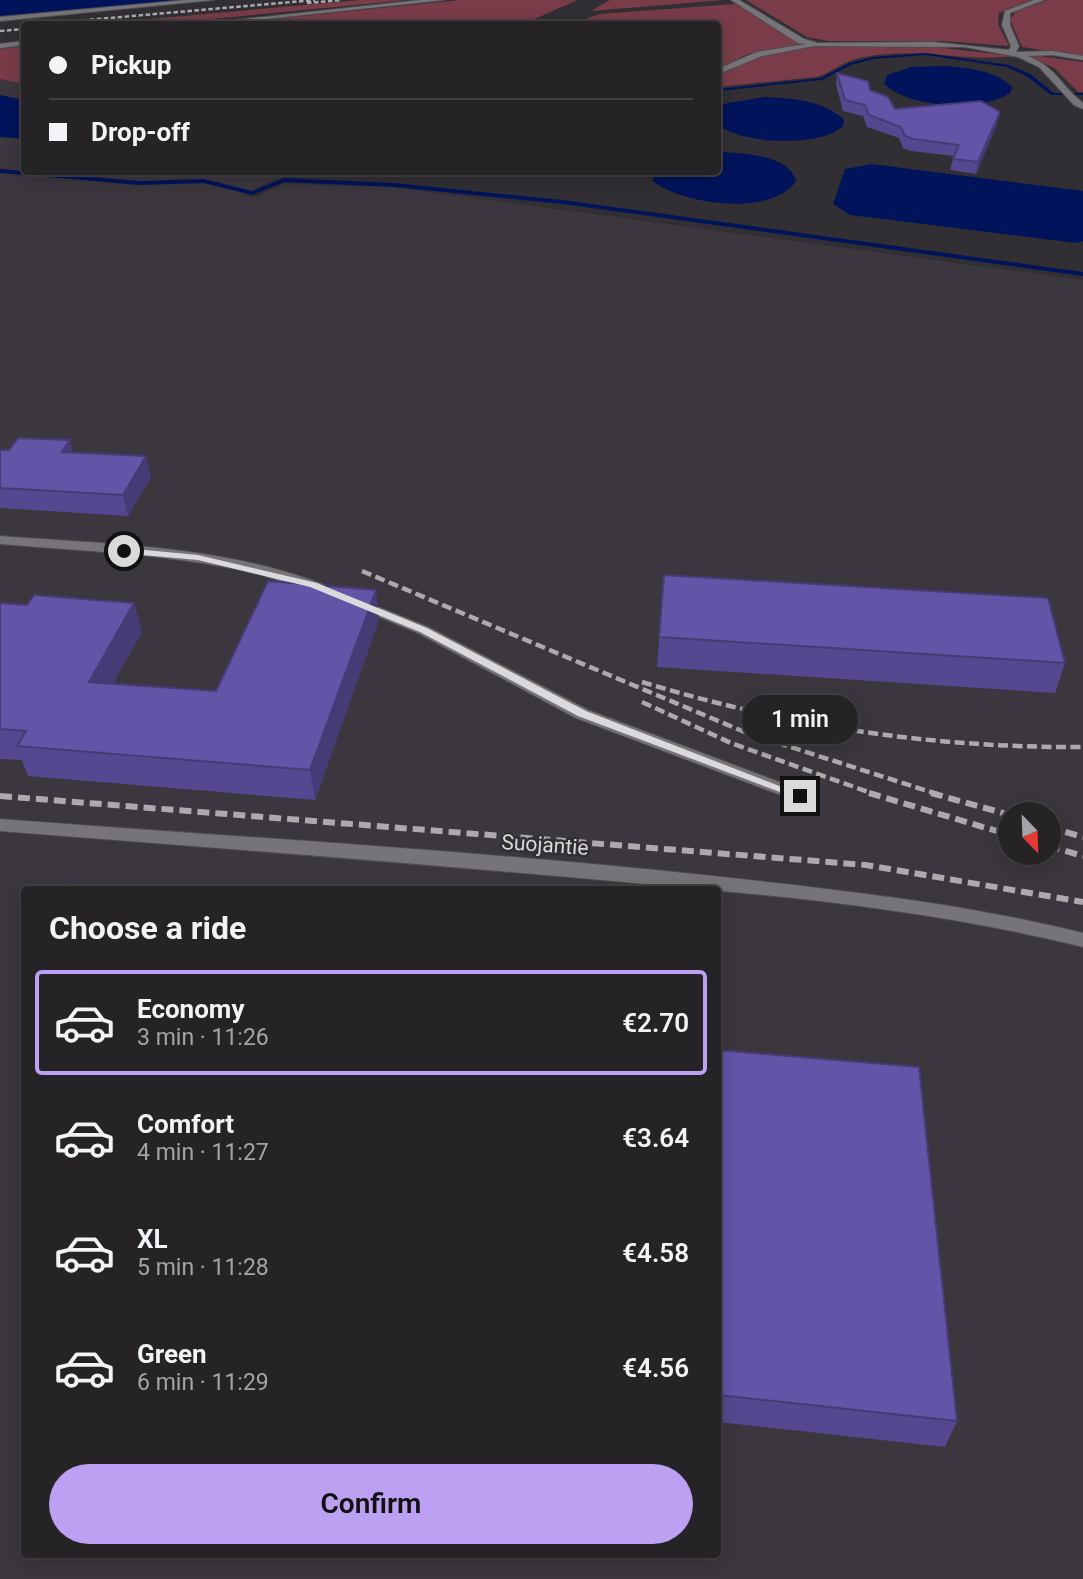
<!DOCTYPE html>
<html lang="en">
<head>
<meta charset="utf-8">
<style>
	:root { --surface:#252326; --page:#2d2b2e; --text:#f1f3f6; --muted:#a3a4a7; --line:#424043; --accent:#bca0f2 }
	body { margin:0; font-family:Roboto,sans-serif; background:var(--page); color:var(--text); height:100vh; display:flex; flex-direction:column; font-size:26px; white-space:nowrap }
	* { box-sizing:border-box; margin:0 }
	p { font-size:23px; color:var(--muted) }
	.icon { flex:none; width:38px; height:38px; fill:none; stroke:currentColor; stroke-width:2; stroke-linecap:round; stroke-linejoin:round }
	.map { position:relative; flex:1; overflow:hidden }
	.details { position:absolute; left:21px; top:886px; width:700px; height:672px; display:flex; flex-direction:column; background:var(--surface); border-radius:7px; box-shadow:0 4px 18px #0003,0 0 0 2px var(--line) }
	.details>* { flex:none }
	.hud { position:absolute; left:21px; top:21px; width:700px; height:154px; border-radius:7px; box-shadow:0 4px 18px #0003,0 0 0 2px var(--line); display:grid; align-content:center; height:154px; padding:0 28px; background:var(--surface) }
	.needle { width:46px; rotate:157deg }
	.tools { position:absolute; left:998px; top:802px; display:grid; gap:14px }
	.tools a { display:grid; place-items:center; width:63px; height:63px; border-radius:50%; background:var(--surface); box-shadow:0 4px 18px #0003,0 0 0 2px var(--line); font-size:35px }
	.end { position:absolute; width:32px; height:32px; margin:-16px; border:9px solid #dbd9dc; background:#111; box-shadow:0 0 0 4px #111 }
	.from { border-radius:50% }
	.bubble { position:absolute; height:49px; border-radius:24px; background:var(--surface); box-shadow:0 4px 18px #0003,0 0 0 2px var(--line); font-size:23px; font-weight:600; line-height:49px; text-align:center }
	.hud b { display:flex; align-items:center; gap:24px; height:66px; font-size:26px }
	.hud b+b { border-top:2px solid var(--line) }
	.hud i { width:18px; height:18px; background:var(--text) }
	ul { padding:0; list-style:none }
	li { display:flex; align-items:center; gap:21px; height:105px; margin:0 14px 10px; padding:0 14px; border:4px solid transparent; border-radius:7px }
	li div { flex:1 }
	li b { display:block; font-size:26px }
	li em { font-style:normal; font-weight:600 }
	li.active { border-color:var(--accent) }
	li>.icon { width:63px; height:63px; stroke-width:1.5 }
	h2 { padding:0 28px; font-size:32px; line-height:84px }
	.button { display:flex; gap:14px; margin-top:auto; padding:14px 28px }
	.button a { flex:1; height:80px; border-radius:42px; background:var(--accent); color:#111; font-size:28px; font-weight:600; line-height:80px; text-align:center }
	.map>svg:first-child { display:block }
</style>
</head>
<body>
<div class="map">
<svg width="1083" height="1579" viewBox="0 0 1083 1579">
	<rect width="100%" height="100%" fill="#312f33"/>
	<!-- built -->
	<path fill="#3c363f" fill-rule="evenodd" d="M 0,79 L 24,84 L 24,172 L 291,172 L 242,195 L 255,198 L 283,184 L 392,187 L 1083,280 L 1083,1579 L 0,1579 ZM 1010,814 L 1048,814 L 1048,852 L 1010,852 ZM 24,889 L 718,889 L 718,1554 L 24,1554 Z"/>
	<!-- green -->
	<path fill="#793c48" d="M 360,0 L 407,0 L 160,24 L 94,24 Z
		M 460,0 L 578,0 L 523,24 L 225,24 Z
		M 610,0 L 724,0 L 591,11 Z
		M 746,0 L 1031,0 L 999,13 L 998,24 L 1009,46 L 942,41 L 828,41 L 807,37 Z
		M 1047,0 L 1083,0 L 1083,56 L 1022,47 L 1010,20 L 1015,12 Z
		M 735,4 L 802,44 L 748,54 L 718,69 L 718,24 L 573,24 L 599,14 Z
		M 24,46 L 24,84 L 0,79 L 0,49 Z
		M 813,47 L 935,47 L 1013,56 C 972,62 930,50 888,54 C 874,55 858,57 845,63 C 834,68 828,74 816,77 L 718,87 L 718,75 L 751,58 Z
		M 1024,54 L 1083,62 L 1083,92 L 1078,92 L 1054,68 Z"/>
	<!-- water -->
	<path fill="#00145b" d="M 0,0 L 188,0 L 0,16 Z
		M 945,66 C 968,68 995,70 1012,87 L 1011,92 C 984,113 908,108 884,84 L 887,75 L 912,67 Z
		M 0,95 L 24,100 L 24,139 L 0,137 Z
		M 764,97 C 793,98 821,100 844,119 L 843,126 C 821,148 741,144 718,125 L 718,108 L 723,104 Z
		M 718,152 C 740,153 789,154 796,181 C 773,217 682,205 653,181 L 652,172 L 718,172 Z
		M 872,164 L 1083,191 L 1083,241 L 1076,243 L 850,215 L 833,204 L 845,169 Z"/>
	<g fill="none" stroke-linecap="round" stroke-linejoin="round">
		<!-- stream -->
		<path fill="#00145b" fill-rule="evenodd" d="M 926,53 L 1009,65 L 1030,74 L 1054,93 L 1083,93 L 1083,95 L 1051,95 L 1026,76 L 1007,67 L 926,55 L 873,59 L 851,65 L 822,80 L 718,91 L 718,89 L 821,78 L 849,63 L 873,57 Z
			M 0,169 L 139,181 L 204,179 L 252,191 L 284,178 L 395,183 L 563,200 L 1083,272 L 1083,276 L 563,204 L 395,187 L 285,182 L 252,195 L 204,183 L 139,185 L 0,173 Z"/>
		<defs>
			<path id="service" d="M 187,0 L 213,0 L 0,21 L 0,17 Z
				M 421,0 L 444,0 L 218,24 L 198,24 Z
				M 731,0 L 739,0 L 804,39 L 818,43 L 933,42 L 1009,50 L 1011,46 L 1002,25 L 1005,11 L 1034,0 L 1044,0 L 1010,13 L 1010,25 L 1019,46 L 1016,52 L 1052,51 L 1083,56 L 1083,60 L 1052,55 L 1028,56 C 1058,69 1060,85 1083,103 L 1083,109 L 1074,105 L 1039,67 L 1018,57 L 965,47 L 814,46 L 762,56 L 718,74 L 718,69 L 757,52 L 806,44 L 798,43 Z
				M 24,41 L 24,45 L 0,48 L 0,44 Z
				M 0,536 C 103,544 212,545 311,580 C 320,584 333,586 339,593 L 332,597 C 304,591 278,579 250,572 C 168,554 83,551 0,544 Z
				M 358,599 L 428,627 L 588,710 L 806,792 L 809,796 L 800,802 L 794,800 L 576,718 L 418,633 L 353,606 L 351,603 L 353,600 Z
				M 0,819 C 235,837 470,850 704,875 C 831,889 959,902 1083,933 L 1083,947 C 958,916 826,900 700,889 C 467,867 233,849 0,831 Z"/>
		</defs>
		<!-- service casing -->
		<use href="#service" stroke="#4f4d50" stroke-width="2"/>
		<!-- service -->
		<use href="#service" fill="#777479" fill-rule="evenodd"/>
		<!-- rail-far2 -->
		<path stroke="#acaaad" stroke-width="2.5" stroke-dasharray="4.5 2.5" stroke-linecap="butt" d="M 307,3 L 342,0
			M 41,24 L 315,0
			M 0,31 L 24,29"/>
		<!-- rail-far1 -->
		<path stroke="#acaaad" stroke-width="4.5" stroke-dasharray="10 4.5" stroke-linecap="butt" d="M 362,571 L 747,733 L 937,794
			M 642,682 C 787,726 931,748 1083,747
			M 642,702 L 731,743 L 874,794"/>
		<!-- rail -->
		<path stroke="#acaaad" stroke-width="6" stroke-dasharray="12 6" stroke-linecap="butt" d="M 869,793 L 1010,835
			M 931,793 L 1010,815
			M 0,796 L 866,865 L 1083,902
			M 1048,827 L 1083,837
			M 1048,846 L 1083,856"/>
	</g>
	<!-- wall -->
	<path fill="#554890" d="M 837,73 L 870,90 L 895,109 L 997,124 L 976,174 L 950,170 L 954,156 L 911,151 L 903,148 L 899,138 L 867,127 L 863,116 L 843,111 L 836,84 Z
		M 0,450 L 146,456 L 151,477 L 128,516 L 0,508 Z
		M 664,575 L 1065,663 L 1055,693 L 657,667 Z
		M 0,603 L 27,605 L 134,603 L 142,632 L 113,683 L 216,691 L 379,620 L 315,800 L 28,776 L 22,760 L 0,759 Z
		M 718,1050 L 957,1421 L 945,1447 L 718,1422 Z"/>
	<!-- shaded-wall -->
	<path fill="#453b75" d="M 1000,112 L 997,124 L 976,174 L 978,162 Z
		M 70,440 L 75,461 L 62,452 Z
		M 146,456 L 151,477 L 128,516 L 123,495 Z
		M 376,590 L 379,620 L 315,800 L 310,770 Z
		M 134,603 L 142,632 L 97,712 L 89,682 Z"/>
	<!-- building -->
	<path fill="#6354a7" stroke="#453b75" stroke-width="2" d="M 837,73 L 868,81 L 870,90 L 888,97 L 895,109 L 981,101 L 1000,112 L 978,162 L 953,159 L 959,145 L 913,139 L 905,136 L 901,127 L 869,115 L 865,105 L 845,100 Z
		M 18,438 L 70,440 L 62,452 L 146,456 L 123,495 L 0,488 L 0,450 L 9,450 Z
		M 664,575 L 1048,598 L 1065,663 L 659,637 Z
		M 268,581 L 376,590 L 310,770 L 17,746 L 26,731 L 0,729 L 0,603 L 27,605 L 34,595 L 134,603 L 89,682 L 216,691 Z
		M 69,884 L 130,889 L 67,889 Z
		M 718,1050 L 919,1067 L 957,1421 L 718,1395 Z"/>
	<!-- route -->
	<path fill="#dbd9dc" d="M 124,548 L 198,555 L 317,583 L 427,628 L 586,711 L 805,796 L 796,798 L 578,716 L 420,632 L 310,587 L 198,560 L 120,553 Z"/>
	<g text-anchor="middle" stroke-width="5" stroke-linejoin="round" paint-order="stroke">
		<!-- street labels -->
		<g font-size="21" fill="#dbd9dc" stroke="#312f33">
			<text transform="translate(545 845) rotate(4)" y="7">Suojantie</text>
		</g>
	</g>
</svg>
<div class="tools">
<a><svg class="needle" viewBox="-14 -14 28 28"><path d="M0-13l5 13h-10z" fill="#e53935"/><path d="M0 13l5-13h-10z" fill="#a3a4a7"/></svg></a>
</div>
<i class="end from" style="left:124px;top:551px"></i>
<i class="end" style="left:800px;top:796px"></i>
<div class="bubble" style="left:742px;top:695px;width:116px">1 min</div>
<div class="hud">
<b><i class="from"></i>Pickup</b>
<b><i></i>Drop-off</b>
</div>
<section class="details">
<h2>Choose a ride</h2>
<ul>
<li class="active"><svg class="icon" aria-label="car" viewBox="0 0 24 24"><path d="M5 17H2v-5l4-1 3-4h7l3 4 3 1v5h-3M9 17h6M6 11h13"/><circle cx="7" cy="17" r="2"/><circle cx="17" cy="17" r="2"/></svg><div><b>Economy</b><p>3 min · 11:26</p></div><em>€2.70</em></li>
<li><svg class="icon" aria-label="car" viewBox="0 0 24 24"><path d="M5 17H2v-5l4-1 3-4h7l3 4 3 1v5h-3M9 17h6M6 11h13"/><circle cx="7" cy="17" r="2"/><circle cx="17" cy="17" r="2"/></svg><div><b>Comfort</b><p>4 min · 11:27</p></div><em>€3.64</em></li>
<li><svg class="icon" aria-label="car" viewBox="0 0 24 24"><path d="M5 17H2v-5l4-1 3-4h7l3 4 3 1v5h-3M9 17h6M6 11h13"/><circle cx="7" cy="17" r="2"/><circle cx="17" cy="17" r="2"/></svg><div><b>XL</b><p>5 min · 11:28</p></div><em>€4.58</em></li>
<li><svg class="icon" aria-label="car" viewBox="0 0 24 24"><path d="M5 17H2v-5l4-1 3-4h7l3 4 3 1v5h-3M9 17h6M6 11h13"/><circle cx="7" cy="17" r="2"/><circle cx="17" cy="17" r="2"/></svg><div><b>Green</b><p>6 min · 11:29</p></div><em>€4.56</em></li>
</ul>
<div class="button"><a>Confirm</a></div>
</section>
</div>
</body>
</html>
